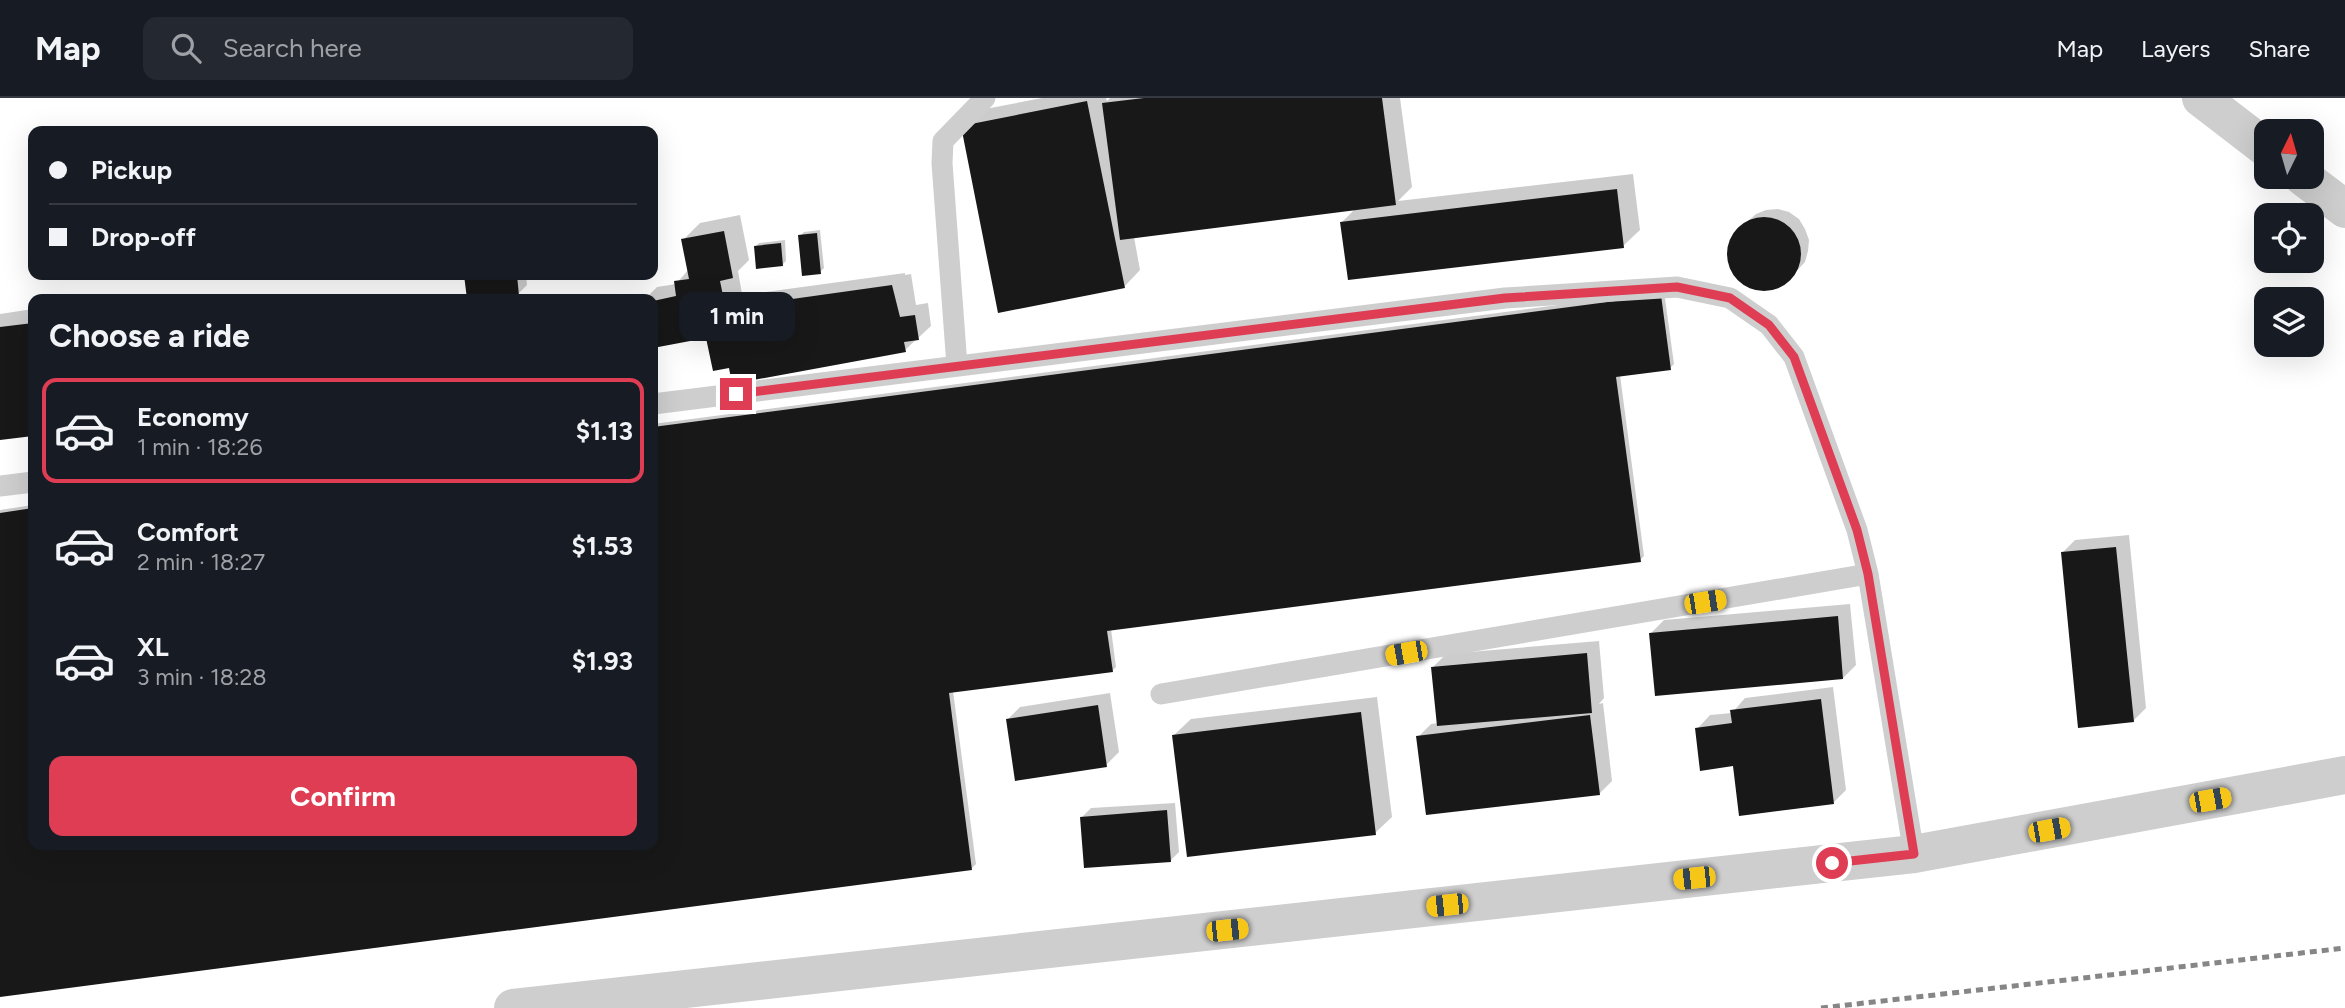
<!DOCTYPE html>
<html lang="en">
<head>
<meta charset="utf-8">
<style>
	:root { --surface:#171b24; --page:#242831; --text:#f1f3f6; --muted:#9ea1a6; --line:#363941; --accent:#df3d54 }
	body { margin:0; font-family:Figtree,sans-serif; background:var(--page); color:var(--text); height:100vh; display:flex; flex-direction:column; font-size:26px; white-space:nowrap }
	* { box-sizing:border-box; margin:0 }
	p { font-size:23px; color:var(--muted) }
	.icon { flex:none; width:38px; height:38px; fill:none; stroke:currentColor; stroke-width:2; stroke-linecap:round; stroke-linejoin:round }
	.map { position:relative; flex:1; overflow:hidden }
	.drawer { position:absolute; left:28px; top:196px; width:630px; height:556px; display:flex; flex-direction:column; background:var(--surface); border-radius:14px; box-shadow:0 7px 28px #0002 }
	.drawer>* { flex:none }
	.banner { position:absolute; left:28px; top:28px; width:630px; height:154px; border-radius:14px; box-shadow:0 7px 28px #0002; display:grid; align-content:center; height:154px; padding:0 21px; background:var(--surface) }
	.needle { width:46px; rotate:5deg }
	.tools { position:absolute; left:2254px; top:21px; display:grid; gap:14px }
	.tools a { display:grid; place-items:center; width:70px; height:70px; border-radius:14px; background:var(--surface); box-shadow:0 7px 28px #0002; font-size:35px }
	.end { position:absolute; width:32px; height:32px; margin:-16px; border:9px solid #df3d54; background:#fff; box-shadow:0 0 0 4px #fff }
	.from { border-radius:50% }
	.bubble { position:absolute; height:49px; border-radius:14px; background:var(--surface); box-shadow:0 7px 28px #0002; font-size:23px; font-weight:700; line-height:49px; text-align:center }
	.car { position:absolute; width:21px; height:42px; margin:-21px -10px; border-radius:9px; box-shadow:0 0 5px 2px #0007; background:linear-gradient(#f5c518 24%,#345 0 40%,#f5c518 0 76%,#345 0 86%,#f5c518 0) }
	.banner b { display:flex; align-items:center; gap:24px; height:66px; font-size:26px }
	.banner b+b { border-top:2px solid var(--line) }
	.banner i { width:18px; height:18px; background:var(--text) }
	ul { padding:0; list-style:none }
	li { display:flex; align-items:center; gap:21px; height:105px; margin:0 14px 10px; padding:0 7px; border:4px solid transparent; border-radius:14px }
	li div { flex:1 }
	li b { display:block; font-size:26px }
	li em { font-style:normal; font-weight:700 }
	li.on { border-color:var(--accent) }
	li>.icon { width:63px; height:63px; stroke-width:1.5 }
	h2 { padding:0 21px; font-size:32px; line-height:84px }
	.cta { display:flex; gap:14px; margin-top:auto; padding:14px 21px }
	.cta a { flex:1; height:80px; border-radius:14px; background:var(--accent); color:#fff; font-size:28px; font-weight:700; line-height:80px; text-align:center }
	header { display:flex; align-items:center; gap:42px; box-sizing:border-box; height:98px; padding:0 35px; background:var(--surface); border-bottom:2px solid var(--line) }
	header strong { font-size:33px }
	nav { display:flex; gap:38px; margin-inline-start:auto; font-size:24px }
	.search { width:490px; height:63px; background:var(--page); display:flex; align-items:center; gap:18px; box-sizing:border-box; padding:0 24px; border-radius:14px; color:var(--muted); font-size:26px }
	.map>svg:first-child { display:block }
</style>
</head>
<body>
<header>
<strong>Map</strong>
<div class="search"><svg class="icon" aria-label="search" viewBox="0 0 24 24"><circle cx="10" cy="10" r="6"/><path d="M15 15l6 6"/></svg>Search here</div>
<nav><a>Map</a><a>Layers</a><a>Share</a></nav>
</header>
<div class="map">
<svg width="2345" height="910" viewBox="0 0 2345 910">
	<rect width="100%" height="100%" fill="#fff"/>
	<!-- shadow -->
	<path fill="#0003" d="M 1042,0 L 1106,0 L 1107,3 L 1110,0 L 1400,0 L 1412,89 L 1398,103 L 1633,76 L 1640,132 L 1623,148 L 1342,124 L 1355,111 L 1134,139 L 1140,172 L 1124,189 L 963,29 L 980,12 Z
		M 1778,111 L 1789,114 L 1799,121 L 1805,131 L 1809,142 L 1808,153 L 1805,164 L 1788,182 L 1778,189 L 1766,192 L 1754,191 L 1743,185 L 1735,177 L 1730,166 L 1728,155 L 1731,143 L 1737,133 L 1756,116 L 1766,112 Z
		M 740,117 L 749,162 L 738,173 L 744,207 L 747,206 L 758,195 L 905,175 L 905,177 L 911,176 L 916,207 L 928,205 L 931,228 L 905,252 L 730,267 L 708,238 L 653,248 L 653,201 L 645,201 L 657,189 L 676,186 L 689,171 L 683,142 L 700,125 Z
		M 820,132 L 824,170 L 820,174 L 800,138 L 804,134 Z
		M 785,142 L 786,163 L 782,167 L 755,149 L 759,145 Z
		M 466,177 L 526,177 L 527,187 L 518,196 L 469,201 Z
		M 1664,193 L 1674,266 L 1670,270 L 1620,277 L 1644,458 L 1640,462 L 1111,531 L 1116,569 L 1112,573 L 953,593 L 976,766 L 972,770 L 0,897 L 0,412 L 33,407 L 33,747 L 653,747 L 653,326 Z
		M 33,211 L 33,336 L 0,341 L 0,216 Z
		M 2129,437 L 2146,610 L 2133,623 L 2062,455 L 2075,442 Z
		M 1850,506 L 1856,567 L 1843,580 L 1651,535 L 1664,522 Z
		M 1599,543 L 1604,600 L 1599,606 L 1603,605 L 1612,683 L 1599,696 L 1418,639 L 1431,626 L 1438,625 L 1433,569 L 1446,556 Z
		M 1833,589 L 1846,692 L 1833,705 L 1735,666 L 1697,631 L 1710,617 L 1732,615 L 1745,600 Z
		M 1110,595 L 1119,654 L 1106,667 L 1007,622 L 1020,609 Z
		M 1377,599 L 1392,719 L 1375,735 L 1174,637 L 1191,621 Z
		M 1175,705 L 1179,754 L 1171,762 L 1082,719 L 1091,710 Z"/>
	<!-- building -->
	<path fill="#181818" d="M 1144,0 L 1382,0 L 1396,107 L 1120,142 L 1102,5 Z
		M 1087,3 L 1125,190 L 998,215 L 961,28 Z
		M 1617,91 L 1624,150 L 1348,182 L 1340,124 Z
		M1727 156a37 37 0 1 1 74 0a37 37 0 1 1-74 0Z
		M 724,133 L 733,180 L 720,183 L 728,222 L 745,219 L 743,208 L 892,187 L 900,219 L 915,217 L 919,242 L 904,244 L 906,254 L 732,286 L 729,270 L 713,273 L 706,240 L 653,250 L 653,203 L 676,198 L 674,183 L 689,181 L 681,141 Z
		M 817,135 L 821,176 L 802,178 L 798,137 Z
		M 781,145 L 783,168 L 756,171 L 754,148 Z
		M 464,177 L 517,177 L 519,198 L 467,201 Z
		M 1661,197 L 1671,272 L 1616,279 L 1641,464 L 1107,533 L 1113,574 L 949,595 L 972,772 L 0,899 L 0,415 L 33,410 L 33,747 L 653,747 L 653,329 Z
		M 33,225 L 33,338 L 0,342 L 0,229 Z
		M 2116,449 L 2134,624 L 2078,630 L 2061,454 Z
		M 1838,518 L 1843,581 L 1655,598 L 1649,535 Z
		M 1587,555 L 1592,615 L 1437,628 L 1431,569 Z
		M 1821,601 L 1834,706 L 1739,718 L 1733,668 L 1700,673 L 1695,630 L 1732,625 L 1730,612 Z
		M 1098,607 L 1107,669 L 1015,683 L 1006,621 Z
		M 1361,614 L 1376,737 L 1187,759 L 1172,637 Z
		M 1590,617 L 1600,697 L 1426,717 L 1416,638 Z
		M 1167,712 L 1171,764 L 1084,770 L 1080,719 Z"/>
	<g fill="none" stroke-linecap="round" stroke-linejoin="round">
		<!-- service -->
		<path stroke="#cecece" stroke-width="21" d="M 957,268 L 942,65 L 943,43 L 985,0
			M 653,306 L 1505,200 L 1677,189 L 1730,200 L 1769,227 L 1794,259 L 1857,432 L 1868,476 L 1914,756
			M 0,388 L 33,384
			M 1161,596 L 1868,476"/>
		<!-- tertiary -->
		<path stroke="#cecece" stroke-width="38" d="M 2201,0 L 2266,50
			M 2303,79 L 2345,111
			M 513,910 L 1914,756 L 2345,677"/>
		<!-- rail -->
		<path stroke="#868686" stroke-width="5" stroke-dasharray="7 5" stroke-linecap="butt" d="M 1821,910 L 2345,850"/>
	</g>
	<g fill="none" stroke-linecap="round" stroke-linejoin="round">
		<!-- route -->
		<path stroke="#df3d54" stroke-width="9" d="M 736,296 L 1505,200 L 1677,189 L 1730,200 L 1769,227 L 1794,259 L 1857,432 L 1868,476 L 1914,756 L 1832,765"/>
	</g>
</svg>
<div class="tools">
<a><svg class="needle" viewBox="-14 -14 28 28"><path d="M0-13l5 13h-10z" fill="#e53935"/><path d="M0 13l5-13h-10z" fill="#9ea1a6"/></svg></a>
<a><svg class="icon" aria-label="locate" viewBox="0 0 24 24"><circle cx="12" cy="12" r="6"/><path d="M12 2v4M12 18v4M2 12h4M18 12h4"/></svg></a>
<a><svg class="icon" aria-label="layers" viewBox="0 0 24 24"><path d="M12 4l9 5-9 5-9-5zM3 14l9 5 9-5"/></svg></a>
</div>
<i class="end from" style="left:1832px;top:765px"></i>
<i class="end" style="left:736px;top:296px"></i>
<div class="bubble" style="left:679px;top:194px;width:116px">1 min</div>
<i class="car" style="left:1705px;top:504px;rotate:81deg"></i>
<i class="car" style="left:1406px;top:555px;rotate:260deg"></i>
<i class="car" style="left:2210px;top:702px;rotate:80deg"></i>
<i class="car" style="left:2049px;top:732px;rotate:80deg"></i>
<i class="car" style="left:1694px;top:780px;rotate:264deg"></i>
<i class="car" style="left:1447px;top:807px;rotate:264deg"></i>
<i class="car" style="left:1227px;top:832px;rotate:84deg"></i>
<div class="banner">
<b><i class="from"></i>Pickup</b>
<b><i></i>Drop-off</b>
</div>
<section class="drawer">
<h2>Choose a ride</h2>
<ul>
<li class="on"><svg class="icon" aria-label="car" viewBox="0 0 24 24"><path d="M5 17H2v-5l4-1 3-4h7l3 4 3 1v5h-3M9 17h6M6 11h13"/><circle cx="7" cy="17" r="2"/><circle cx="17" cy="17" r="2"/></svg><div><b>Economy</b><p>1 min · 18:26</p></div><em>$1.13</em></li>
<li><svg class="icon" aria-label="car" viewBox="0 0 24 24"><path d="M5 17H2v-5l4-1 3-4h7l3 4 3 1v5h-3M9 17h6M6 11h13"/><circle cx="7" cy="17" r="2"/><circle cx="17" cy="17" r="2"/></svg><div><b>Comfort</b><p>2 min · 18:27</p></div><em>$1.53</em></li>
<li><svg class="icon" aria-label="car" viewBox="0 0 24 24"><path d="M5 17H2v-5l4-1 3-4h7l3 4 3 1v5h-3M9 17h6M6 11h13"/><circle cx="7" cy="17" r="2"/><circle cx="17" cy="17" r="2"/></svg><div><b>XL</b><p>3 min · 18:28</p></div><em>$1.93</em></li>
</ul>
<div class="cta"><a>Confirm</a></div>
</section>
</div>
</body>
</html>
